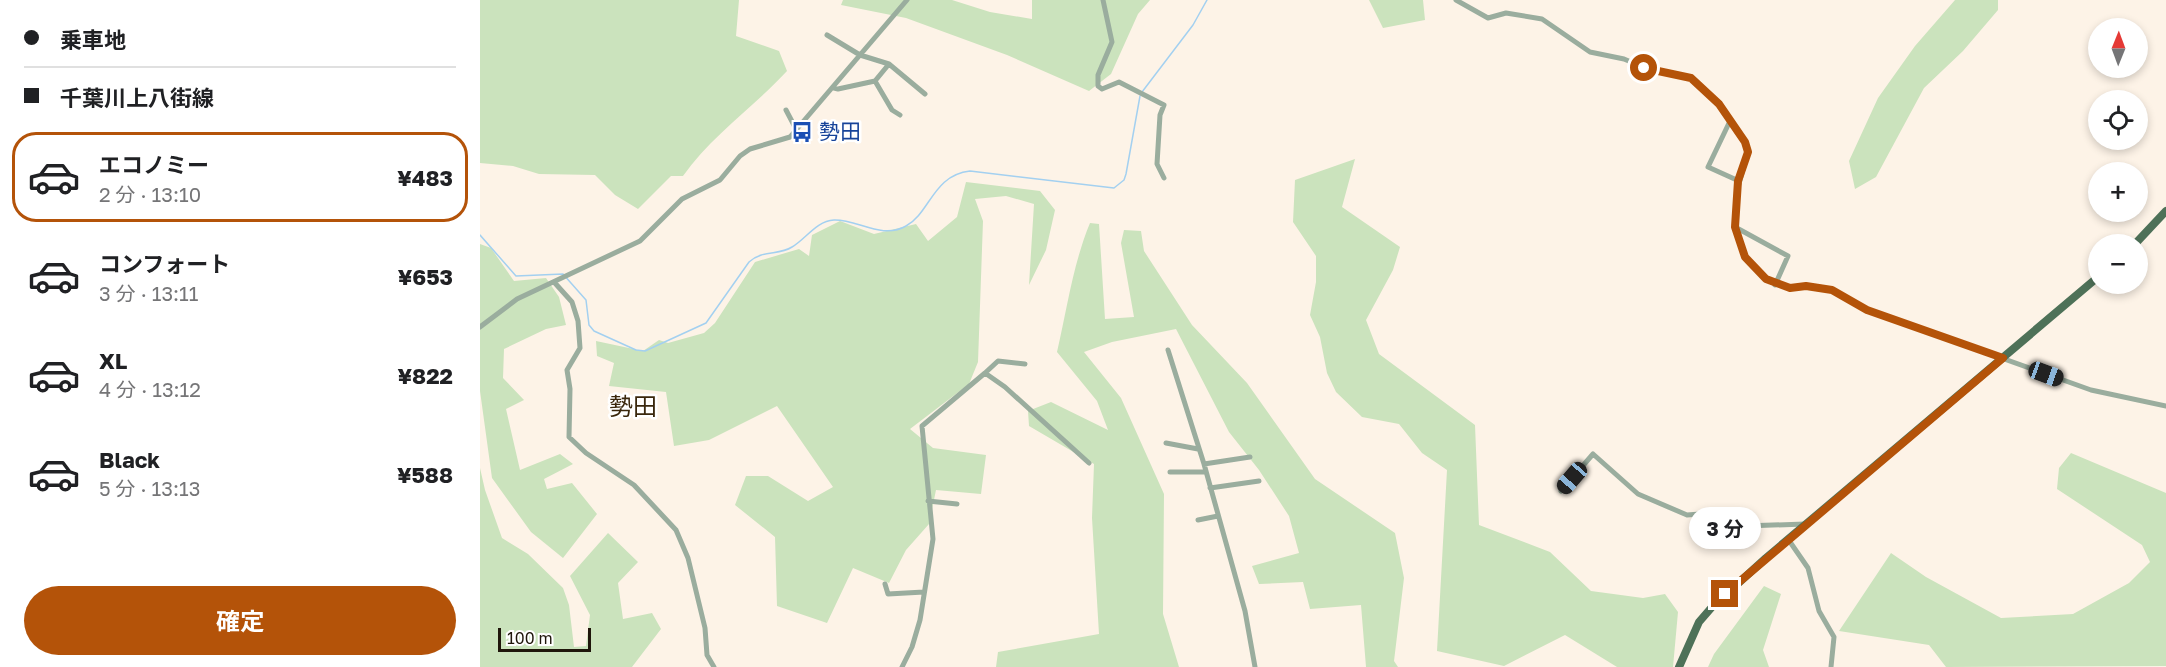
<!DOCTYPE html>
<html lang="ja">
<head>
<meta charset="utf-8">
<style>
	:root { --surface:#fff; --page:#f6f6f6; --text:#202124; --muted:#757577; --line:#e0e0e0; --accent:#b45309 }
	body { margin:0; font-family:"Golos Text","Noto Sans JP",sans-serif; background:var(--page); color:var(--text); height:100vh; display:flex; flex-direction:column; font-size:22px; white-space:nowrap }
	* { box-sizing:border-box; margin:0 }
	p { font-size:20px; color:var(--muted) }
	.icon { flex:none; width:33px; height:33px; fill:none; stroke:currentColor; stroke-width:2; stroke-linecap:round; stroke-linejoin:round }
	.map { position:relative; flex:1; overflow:hidden }
	.drawer { display:flex; flex-direction:column; background:var(--surface); width:480px }
	.drawer>* { flex:none }
	.banner { display:grid; align-content:center; height:132px; padding:0 24px; background:var(--surface) }
	.needle { width:39px; rotate:1deg }
	.buttons { position:absolute; left:1608px; top:18px; display:grid; gap:12px }
	.buttons a { display:grid; place-items:center; width:60px; height:60px; border-radius:50%; background:var(--surface); box-shadow:0 3px 9px #0003; font-size:30px }
	.scale { position:absolute; left:18px; bottom:15px; width:93px; box-sizing:border-box; padding-left:6px; border:3px solid #1f160b; border-top:0; font-size:16px; line-height:21px; white-space:nowrap; color:#1f160b; -webkit-text-stroke:4px #fff; paint-order:stroke }
	.end { position:absolute; width:27px; height:27px; margin:-14px; border:8px solid #b45309; background:#fff; box-shadow:0 0 0 3px #fff }
	.from { border-radius:50% }
	.bubble { position:absolute; height:42px; border-radius:21px; background:var(--surface); box-shadow:0 3px 9px #0003; font-size:20px; font-weight:700; line-height:42px; text-align:center }
	.car { position:absolute; width:18px; height:36px; margin:-18px -9px; border-radius:8px; box-shadow:0 0 4px 2px #0007; background:linear-gradient(#222 24%,#8ab4d8 0 40%,#222 0 76%,#8ab4d8 0 86%,#222 0) }
	.banner b { display:flex; align-items:center; gap:21px; height:57px; font-size:22px }
	.banner b+b { border-top:2px solid var(--line) }
	.banner i { width:15px; height:15px; background:var(--text) }
	ul { padding:0; list-style:none }
	li { display:flex; align-items:center; gap:18px; height:90px; margin:0 12px 9px; padding:0 12px; border:3px solid transparent; border-radius:24px }
	li div { flex:1 }
	li b { display:block; font-size:22px }
	li em { font-style:normal; font-weight:700 }
	li.on { border-color:var(--accent) }
	li>.icon { width:54px; height:54px; stroke-width:1.5 }
	.primary-button { display:flex; gap:12px; margin-top:auto; padding:12px 24px }
	.primary-button a { flex:1; height:69px; border-radius:36px; background:var(--accent); color:#fff; font-size:24px; font-weight:700; line-height:69px; text-align:center }
	main { display:flex; flex:1; min-height:0 }
	.map>svg:first-child { display:block }
</style>
</head>
<body>
<main>
<section class="drawer">
<div class="banner">
<b><i class="from"></i>乗車地</b>
<b><i></i>千葉川上八街線</b>
</div>
<ul>
<li class="on"><svg class="icon" aria-label="car" viewBox="0 0 24 24"><path d="M5 17H2v-5l4-1 3-4h7l3 4 3 1v5h-3M9 17h6M6 11h13"/><circle cx="7" cy="17" r="2"/><circle cx="17" cy="17" r="2"/></svg><div><b>エコノミー</b><p>2 分 · 13:10</p></div><em>¥483</em></li>
<li><svg class="icon" aria-label="car" viewBox="0 0 24 24"><path d="M5 17H2v-5l4-1 3-4h7l3 4 3 1v5h-3M9 17h6M6 11h13"/><circle cx="7" cy="17" r="2"/><circle cx="17" cy="17" r="2"/></svg><div><b>コンフォート</b><p>3 分 · 13:11</p></div><em>¥653</em></li>
<li><svg class="icon" aria-label="car" viewBox="0 0 24 24"><path d="M5 17H2v-5l4-1 3-4h7l3 4 3 1v5h-3M9 17h6M6 11h13"/><circle cx="7" cy="17" r="2"/><circle cx="17" cy="17" r="2"/></svg><div><b>XL</b><p>4 分 · 13:12</p></div><em>¥822</em></li>
<li><svg class="icon" aria-label="car" viewBox="0 0 24 24"><path d="M5 17H2v-5l4-1 3-4h7l3 4 3 1v5h-3M9 17h6M6 11h13"/><circle cx="7" cy="17" r="2"/><circle cx="17" cy="17" r="2"/></svg><div><b>Black</b><p>5 分 · 13:13</p></div><em>¥588</em></li>
</ul>
<div class="primary-button"><a>確定</a></div>
</section>
<div class="map">
<svg width="1686" height="667" viewBox="0 0 1686 667">
	<rect width="100%" height="100%" fill="#fdf3e7"/>
	<!-- green -->
	<path fill="#cbe3bd" d="M 0,0 L 259,0 L 256,36 L 299,51 L 307,71 C 274,107 231,136 203,176 L 191,176 L 158,209 L 135,195 L 115,175 L 59,174 L 33,166 L 0,163 Z
		M 363,0 L 472,0 L 510,12 L 552,19 L 552,0 L 670,0 L 658,14 L 631,74 L 609,91 L 527,55 L 426,18 L 361,5 Z
		M 889,0 L 943,0 L 945,20 L 903,28 Z
		M 1475,0 L 1518,0 L 1518,10 L 1483,51 L 1444,88 L 1396,177 L 1375,189 L 1369,161 L 1398,98 L 1435,46 Z
		M 875,159 L 862,207 L 920,247 L 913,270 L 886,320 L 899,354 L 995,425 L 999,525 L 1070,552 L 1111,591 L 1163,598 L 1185,594 L 1198,612 L 1193,667 L 1137,667 L 1085,635 L 1024,666 L 957,651 L 967,470 L 942,453 L 919,424 L 882,417 L 856,392 L 847,373 L 840,337 L 830,315 L 836,282 L 836,256 L 813,222 L 815,180 Z
		M 486,182 L 560,191 L 575,210 L 566,250 L 549,285 L 554,204 L 526,196 L 495,199 L 503,221 L 498,362 L 489,384 L 430,429 L 453,448 L 506,455 L 501,494 L 456,490 L 449,524 L 426,550 L 409,583 L 373,568 L 347,623 L 297,606 L 295,537 L 255,505 L 266,476 L 288,476 L 328,501 L 353,487 L 297,406 L 229,440 L 194,446 L 186,392 L 129,386 L 134,363 L 117,356 L 116,341 L 163,351 L 179,340 L 188,343 L 224,333 L 235,323 L 275,262 L 319,249 L 329,256 L 332,235 L 360,221 L 394,234 L 436,224 L 448,241 L 477,217 Z
		M 610,223 L 619,224 L 625,319 L 654,317 L 641,243 L 644,230 L 661,231 L 664,251 L 712,325 L 767,383 L 835,479 L 915,533 L 924,578 L 914,661 L 918,667 L 886,667 L 881,605 L 830,609 L 823,582 L 779,584 L 772,566 L 819,553 L 809,516 L 779,470 L 749,432 L 696,329 L 632,342 L 604,352 L 641,398 L 684,494 L 683,614 L 699,667 L 516,667 L 518,652 L 619,634 L 612,518 L 614,464 L 549,426 L 548,411 L 571,402 L 628,430 L 617,401 L 577,352 C 587,309 593,264 610,223 Z
		M 0,244 L 11,248 L 34,281 L 66,278 L 79,297 L 86,325 L 66,329 L 24,349 L 23,378 L 44,400 L 26,409 L 40,470 L 80,454 L 93,464 L 64,479 L 67,489 L 92,483 L 117,514 L 83,558 L 51,532 L 12,478 L 0,391 Z
		M 1591,453 L 1686,493 L 1686,666 L 1466,667 L 1449,645 L 1359,631 L 1411,553 L 1446,577 L 1521,618 L 1593,614 L 1649,583 L 1670,562 L 1662,545 L 1577,489 L 1579,468 Z
		M 0,468 L 5,490 L 22,538 L 48,554 L 83,588 L 89,605 L 94,647 L 106,646 L 110,615 L 90,576 L 128,533 L 158,562 L 138,583 L 143,619 L 172,613 L 181,629 L 152,667 L 0,667 Z
		M 1284,586 L 1301,594 L 1283,650 L 1289,667 L 1228,667 L 1234,654 Z"/>
	<g fill="none" stroke-linecap="round" stroke-linejoin="round">
		<!-- stream -->
		<path stroke="#a3d0f0" stroke-width="1.5" d="M 662,92 L 713,25 L 727,0
			M 0,235 L 36,276 L 83,274 L 106,300 L 109,325 L 114,331 L 156,350 L 165,351 L 226,323 L 269,262 C 284,249 298,256 312,247 C 326,239 336,221 354,220 C 377,219 402,240 426,226 C 450,213 453,175 490,171 L 634,188 L 644,180 L 646,174 L 660,96"/>
		<!-- minor -->
		<path stroke="#9aad9e" stroke-width="5" d="M 623,0 L 632,42 L 618,75 L 618,86 L 622,89 L 639,82 L 684,105 L 680,115 L 677,164 L 684,178
			M 976,0 L 1008,18 L 1026,13 L 1062,19 L 1110,52 L 1144,59 L 1170,70 L 1211,78 L 1238,104 L 1266,145 L 1268,151 L 1257,191 L 1255,227 L 1265,257 L 1286,279 L 1310,288 L 1326,286 L 1352,290 L 1387,310 L 1611,390 L 1686,406
			M 347,35 L 380,55 L 409,64 L 445,94
			M 395,81 L 412,110 L 420,115
			M 354,88 L 358,89 L 395,81 L 409,64
			M 306,110 L 317,131
			M 1250,121 L 1228,167 L 1259,181
			M 1255,227 L 1308,256 L 1295,285
			M 74,282 L 92,302 L 98,321 L 100,348 L 87,370 L 90,389 L 89,437 L 106,453 L 154,485 L 196,530 L 208,558 L 225,628 L 227,655 L 234,667
			M 0,327 L 37,299 L 160,241 L 202,199 L 240,180 L 260,156 L 270,149 L 310,137 L 427,0
			M 688,350 L 724,464 L 765,611 L 775,667
			M 545,364 L 518,361 L 505,373 L 525,387 L 609,463
			M 686,443 L 718,449
			M 724,464 L 770,457
			M 690,472 L 726,472
			M 730,488 L 779,481
			M 1081,491 L 1113,454 L 1158,494 L 1207,515 L 1246,512 L 1264,526 L 1325,524
			M 448,501 L 477,504
			M 718,520 L 738,516
			M 1308,539 L 1328,568 L 1339,611 L 1354,637 L 1351,667
			M 405,584 L 408,594 L 444,592
			M 422,667 L 432,647 L 440,620 L 453,539 L 442,426 L 505,373"/>
		<!-- primary -->
		<path stroke="#4e7158" stroke-width="8" d="M 1655,244 L 1686,211
			M 1199,667 L 1219,622 L 1232,607 L 1286,558 L 1618,277"/>
	</g>
	<g fill="none" stroke-linecap="round" stroke-linejoin="round">
		<!-- route -->
		<path stroke="#b45309" stroke-width="8" d="M 1164,68 L 1211,78 L 1239,104 L 1265,142 L 1268,152 L 1258,181 L 1255,227 L 1265,257 L 1286,279 L 1310,288 L 1326,286 L 1352,290 L 1387,310 L 1523,358 L 1245,594"/>
	</g>
	<!-- icons -->
	<defs>
		<symbol id="bus-bare" viewBox="-9 -9 18 18"><path d="M-5-6H5V4H4V6H2V4H-2V6H-4V4H-5ZM-3.5-4V0h7V-4ZM-3.5 1.2v1.5H-2V1.2ZM2 1.2v1.5H3.5V1.2Z" fill="#1a4fb4" stroke="#fff" stroke-width="2.5" paint-order="stroke"/></symbol>
	</defs>
	<g fill-rule="evenodd">
		<use href="#bus-bare" x="307" y="117" width="30" height="30"/>
	</g>
	<g text-anchor="middle" stroke-width="5" stroke-linejoin="round" paint-order="stroke">
		<!-- transit labels -->
		<g font-size="21" fill="#164399" stroke="#fff" text-anchor="start">
			<text x="339" y="139">勢田</text>
		</g>
		<!-- quarter labels -->
		<g font-size="24" fill="#3a270c" stroke="#fff">
			<text x="153" y="415">勢田</text>
		</g>
	</g>
</svg>
<div class="buttons">
<a><svg class="needle" viewBox="-14 -14 28 28"><path d="M0-13l5 13h-10z" fill="#e53935"/><path d="M0 13l5-13h-10z" fill="#757577"/></svg></a>
<a><svg class="icon" aria-label="locate" viewBox="0 0 24 24"><circle cx="12" cy="12" r="6"/><path d="M12 2v4M12 18v4M2 12h4M18 12h4"/></svg></a>
<a>+</a>
<a>−</a>
</div>
<div class="scale">100 m</div>
<i class="end from" style="left:1164px;top:68px"></i>
<i class="end" style="left:1245px;top:594px"></i>
<div class="bubble" style="left:1209px;top:507px;width:72px">3 分</div>
<i class="car" style="left:1566px;top:374px;rotate:110deg"></i>
<i class="car" style="left:1092px;top:478px;rotate:221deg"></i>
</div>
</main>
</body>
</html>
